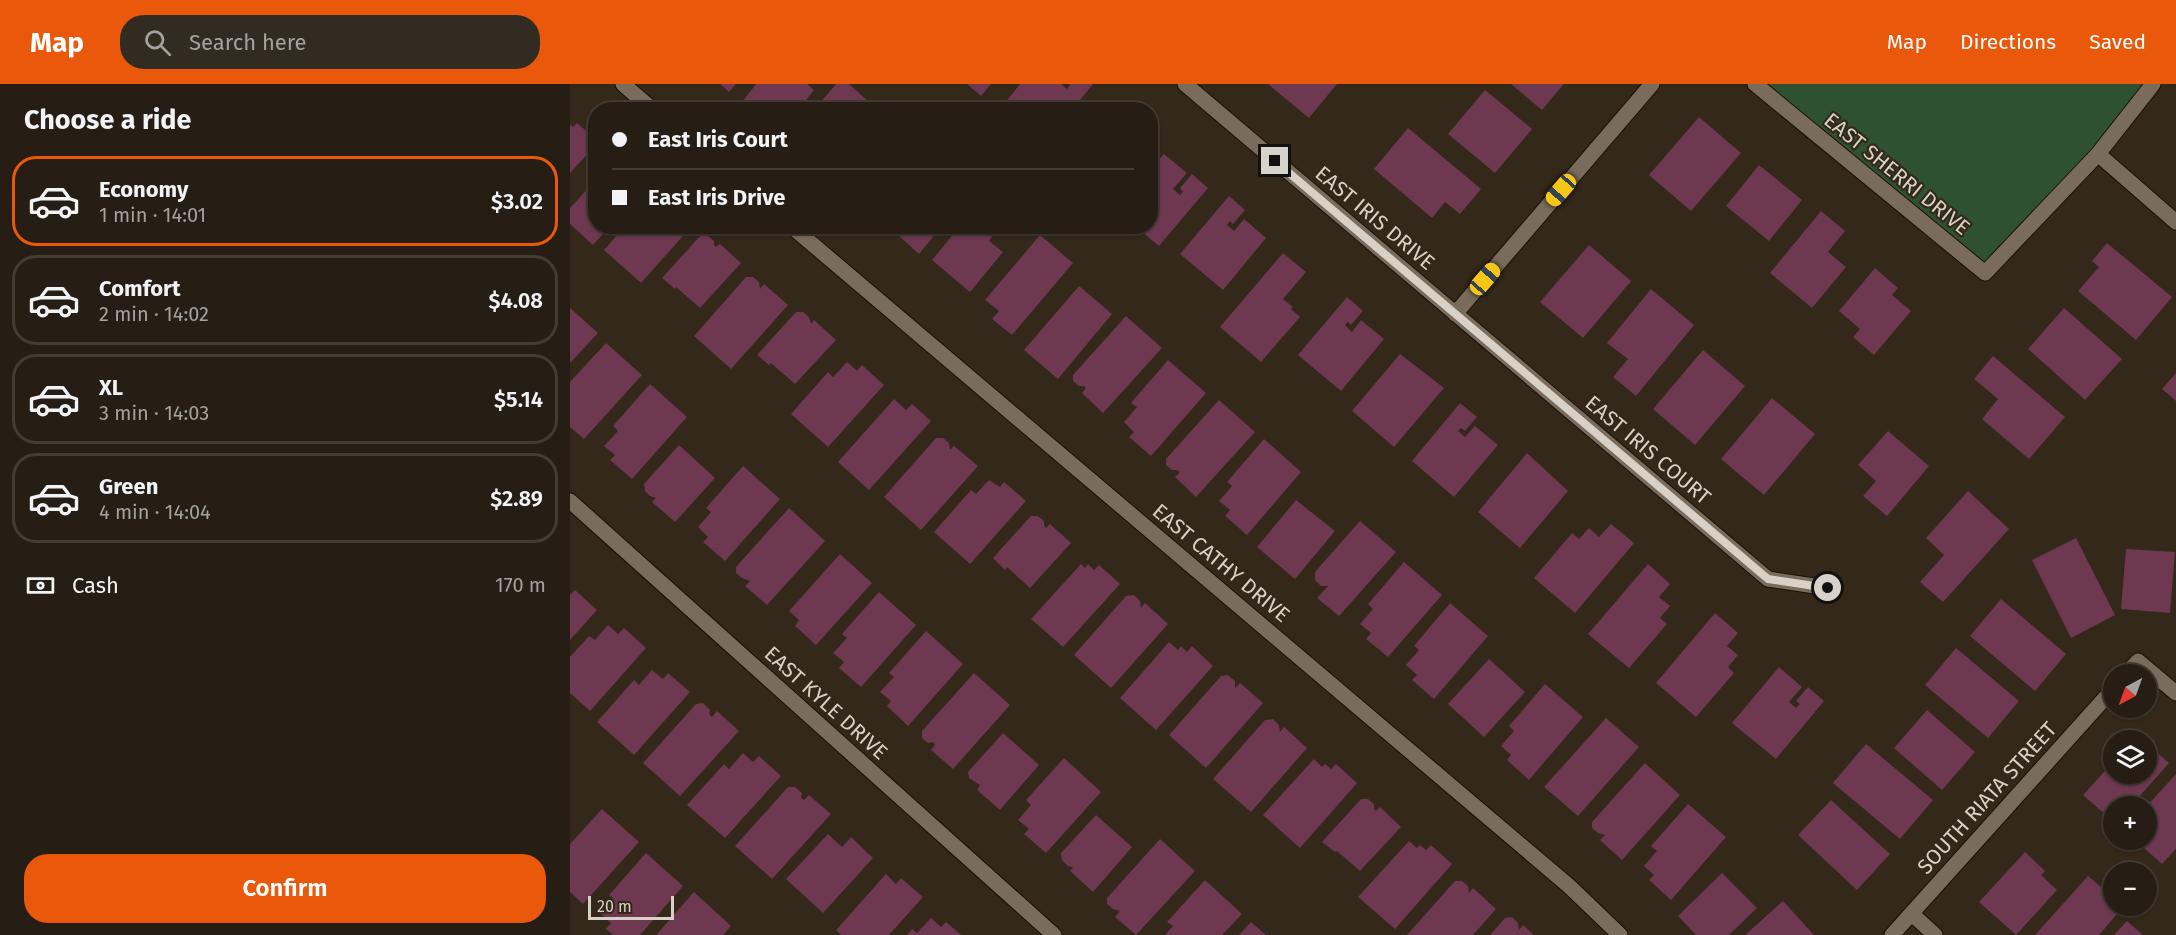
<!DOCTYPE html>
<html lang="en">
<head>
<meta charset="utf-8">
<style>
	:root { --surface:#261e14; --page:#322b22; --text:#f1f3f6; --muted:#a4a2a0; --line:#423c34; --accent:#ea580c }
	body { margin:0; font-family:"Fira Sans",sans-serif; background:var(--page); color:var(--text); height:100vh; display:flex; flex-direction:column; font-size:22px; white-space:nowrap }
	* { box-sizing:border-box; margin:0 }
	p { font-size:20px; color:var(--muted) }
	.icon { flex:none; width:33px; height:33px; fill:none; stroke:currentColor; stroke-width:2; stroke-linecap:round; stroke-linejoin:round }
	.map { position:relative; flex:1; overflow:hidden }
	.panel { display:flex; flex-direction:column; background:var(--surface); width:570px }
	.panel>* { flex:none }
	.guide { position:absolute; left:18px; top:18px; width:570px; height:132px; border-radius:24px; box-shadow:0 2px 4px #0004,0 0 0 2px var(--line); display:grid; align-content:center; height:132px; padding:0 24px; background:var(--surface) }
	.needle { width:39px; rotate:221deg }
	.buttons { position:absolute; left:1533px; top:580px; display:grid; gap:12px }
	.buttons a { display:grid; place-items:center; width:54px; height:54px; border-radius:50%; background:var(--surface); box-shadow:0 2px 4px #0004,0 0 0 2px var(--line); font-size:30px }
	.scale { position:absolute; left:18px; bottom:15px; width:86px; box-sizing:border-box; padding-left:6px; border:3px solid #d8d1c8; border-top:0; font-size:16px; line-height:21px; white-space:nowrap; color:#d8d1c8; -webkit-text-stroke:4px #33281a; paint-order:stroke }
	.end { position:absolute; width:27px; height:27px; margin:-14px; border:8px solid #d8d1c8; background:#111; box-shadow:0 0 0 3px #111 }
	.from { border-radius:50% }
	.car { position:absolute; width:18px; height:36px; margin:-18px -9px; border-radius:8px; box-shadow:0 0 4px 2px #0007; background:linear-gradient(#f5c518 24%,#345 0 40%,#f5c518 0 76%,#345 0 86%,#f5c518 0) }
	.guide b { display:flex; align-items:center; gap:21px; height:57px; font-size:22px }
	.guide b+b { border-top:2px solid var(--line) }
	.guide i { width:15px; height:15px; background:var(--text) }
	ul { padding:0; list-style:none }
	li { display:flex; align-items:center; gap:18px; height:90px; margin:0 12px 9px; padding:0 12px; border:3px solid var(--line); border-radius:24px }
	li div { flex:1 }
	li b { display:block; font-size:22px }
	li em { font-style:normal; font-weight:600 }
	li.active { border-color:var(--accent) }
	li>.icon { width:54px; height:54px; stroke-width:1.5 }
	h2 { padding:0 24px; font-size:27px; line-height:72px }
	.pay { display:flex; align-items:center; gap:15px; height:66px; padding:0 24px; font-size:22px }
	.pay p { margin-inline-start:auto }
	.cta { display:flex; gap:12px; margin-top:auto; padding:12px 24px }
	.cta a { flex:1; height:69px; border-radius:24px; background:var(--accent); color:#fff; font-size:24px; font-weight:600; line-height:69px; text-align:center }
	header { display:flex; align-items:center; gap:36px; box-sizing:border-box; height:84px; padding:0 30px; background:var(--accent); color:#fff }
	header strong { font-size:28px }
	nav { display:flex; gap:33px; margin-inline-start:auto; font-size:21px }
	.search { width:420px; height:54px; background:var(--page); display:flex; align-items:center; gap:15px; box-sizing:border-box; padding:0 21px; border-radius:24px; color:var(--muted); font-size:22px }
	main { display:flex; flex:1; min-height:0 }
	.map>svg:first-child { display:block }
</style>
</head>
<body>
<header>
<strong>Map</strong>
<div class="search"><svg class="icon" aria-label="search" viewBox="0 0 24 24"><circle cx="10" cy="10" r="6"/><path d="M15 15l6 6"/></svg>Search here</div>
<nav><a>Map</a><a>Directions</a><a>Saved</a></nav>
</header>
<main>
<section class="panel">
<h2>Choose a ride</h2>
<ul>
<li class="active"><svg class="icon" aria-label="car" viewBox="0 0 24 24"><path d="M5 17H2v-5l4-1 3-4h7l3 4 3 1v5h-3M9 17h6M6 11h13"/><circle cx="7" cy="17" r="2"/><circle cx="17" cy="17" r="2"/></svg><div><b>Economy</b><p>1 min · 14:01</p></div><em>$3.02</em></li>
<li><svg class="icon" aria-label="car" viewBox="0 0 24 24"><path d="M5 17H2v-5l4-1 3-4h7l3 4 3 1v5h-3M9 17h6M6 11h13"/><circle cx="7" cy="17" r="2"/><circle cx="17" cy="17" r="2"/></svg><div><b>Comfort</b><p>2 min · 14:02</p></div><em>$4.08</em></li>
<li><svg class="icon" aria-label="car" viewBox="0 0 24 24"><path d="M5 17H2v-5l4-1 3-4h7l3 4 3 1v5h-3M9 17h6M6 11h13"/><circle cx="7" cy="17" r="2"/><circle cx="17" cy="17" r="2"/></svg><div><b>XL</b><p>3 min · 14:03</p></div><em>$5.14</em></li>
<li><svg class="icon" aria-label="car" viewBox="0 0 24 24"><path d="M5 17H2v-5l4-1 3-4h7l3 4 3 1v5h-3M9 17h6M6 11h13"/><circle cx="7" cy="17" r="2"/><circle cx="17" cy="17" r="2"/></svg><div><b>Green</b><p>4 min · 14:04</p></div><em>$2.89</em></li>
</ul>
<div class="pay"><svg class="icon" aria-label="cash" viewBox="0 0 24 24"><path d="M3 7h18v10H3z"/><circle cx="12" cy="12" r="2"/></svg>Cash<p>170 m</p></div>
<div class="cta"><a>Confirm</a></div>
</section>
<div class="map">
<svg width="1606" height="851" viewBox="0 0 1606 851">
	<rect width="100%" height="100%" fill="#33281a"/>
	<!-- green -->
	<path fill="#2f5133" d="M 1185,0 L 1581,0 L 1415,189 Z"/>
	<!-- building -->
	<path fill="#6d3850" d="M 150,0 L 166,0 L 159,8 Z
		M 186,0 L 237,0 L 244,6 L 228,26 L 173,26 L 169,22 Z
		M 266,0 L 279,0 L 308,26 L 244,26 Z
		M 397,0 L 421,0 L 411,12 Z
		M 450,0 L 491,0 L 497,5 L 500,1 L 499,0 L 523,0 L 502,26 L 440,26 L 434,20 Z
		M 698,0 L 767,0 L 739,34 Z
		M 941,0 L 994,0 L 972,26 Z
		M 915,6 L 962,45 L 925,89 L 878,50 Z
		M 1129,33 L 1171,69 L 1121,127 L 1079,91 Z
		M 7,39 L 26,55 L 26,61 L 0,89 L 0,40 L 3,43 Z
		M 838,44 L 911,105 L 890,130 L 875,118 L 862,134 L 804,85 Z
		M 594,70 L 617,89 L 603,105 L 610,111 L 613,108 L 610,104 L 622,90 L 638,104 L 589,162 L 565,142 L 580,142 L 580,85 Z
		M 1189,81 L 1232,116 L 1199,157 L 1156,122 Z
		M 26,96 L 26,142 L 40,142 L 23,161 L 0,140 L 0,124 Z
		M 659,112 L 675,126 L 663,140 L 660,137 L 657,141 L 664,147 L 674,135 L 696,154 L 653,206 L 610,170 Z
		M 1251,127 L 1275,147 L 1258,168 L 1276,183 L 1242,224 L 1200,189 Z
		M 55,142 L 122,142 L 71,199 L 34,166 Z
		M 328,142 L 372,142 L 349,170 L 327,150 L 331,145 Z
		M 390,142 L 415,142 L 424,150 L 419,157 L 433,168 L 400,208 L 362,176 Z
		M 131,151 L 138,152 L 144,157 L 144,161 L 146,163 L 150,160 L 171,179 L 130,224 L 106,203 L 105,205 L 92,194 Z
		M 470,151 L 503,179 L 442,251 L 422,235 L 429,227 L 415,216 Z
		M 1537,159 L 1602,213 L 1566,256 L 1508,207 L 1529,183 L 1522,177 Z
		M 1019,161 L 1061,197 L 1013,254 L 970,218 Z
		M 713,169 L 736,188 L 713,215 L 723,223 L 721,225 L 730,233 L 691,278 L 650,243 Z
		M 1305,184 L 1328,204 L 1322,211 L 1341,227 L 1304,271 L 1283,253 L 1290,245 L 1269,227 Z
		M 176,193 L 183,193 L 189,198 L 190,205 L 194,200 L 218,221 L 161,285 L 124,252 Z
		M 509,202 L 542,230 L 488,295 L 454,266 Z
		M 1081,205 L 1124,241 L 1066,312 L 1043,293 L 1058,275 L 1037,259 Z
		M 777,213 L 793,227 L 781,241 L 778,238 L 775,241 L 782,248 L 791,236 L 814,255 L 771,307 L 728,271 Z
		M 0,224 L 28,249 L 0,279 Z
		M 1494,224 L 1552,275 L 1515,316 L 1458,265 Z
		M 226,228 L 233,228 L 239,233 L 241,240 L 244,236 L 266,256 L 225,300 L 201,279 L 199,281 L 187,271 Z
		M 556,232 L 592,264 L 533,329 L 512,309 L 516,304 L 514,302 L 509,302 L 503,297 L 503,291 Z
		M 36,259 L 72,291 L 14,355 L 0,343 L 0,298 Z
		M 1133,266 L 1175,302 L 1125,361 L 1083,325 Z
		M 830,270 L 874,304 L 824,363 L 782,327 Z
		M 1423,272 L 1495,333 L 1459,375 L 1412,335 L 1428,315 L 1404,295 Z
		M 598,276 L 636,309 L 581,372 L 559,353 L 564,348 L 554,338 L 567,323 L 561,319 Z
		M 277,278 L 287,287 L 292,281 L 314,301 L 258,363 L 221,330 L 258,288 L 263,293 Z
		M 1606,289 L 1606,317 L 1592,305 Z
		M 80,300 L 117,333 L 62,395 L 40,376 L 45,371 L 34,362 L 48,347 L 43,342 Z
		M 1202,314 L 1245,350 L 1194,411 L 1151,375 Z
		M 324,315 L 336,326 L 342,320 L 361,337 L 299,406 L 268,378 Z
		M 649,316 L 685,348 L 626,413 L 605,393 L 610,388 L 607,386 L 602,386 L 596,381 L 596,375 Z
		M 890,319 L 907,333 L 895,347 L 891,344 L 888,347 L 895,353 L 905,342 L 928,361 L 884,413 L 842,377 Z
		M 1318,347 L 1359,382 L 1317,432 L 1293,412 L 1306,397 L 1288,381 Z
		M 366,354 L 373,354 L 379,359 L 380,366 L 384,362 L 408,382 L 351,446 L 314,413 Z
		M 694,355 L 731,388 L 677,451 L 655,432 L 660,426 L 649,417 L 662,402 L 657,398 Z
		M 109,361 L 145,394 L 105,438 L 82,418 L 86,414 L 80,412 L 75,407 L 74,400 Z
		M 957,369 L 998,407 L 950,464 L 908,428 Z
		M 173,382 L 210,415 L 155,477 L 133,458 L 138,453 L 128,443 L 141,428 L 136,424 Z
		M 419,396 L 430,403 L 434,398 L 456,417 L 400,480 L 364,448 L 401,406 L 406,410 Z
		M 1398,407 L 1439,445 L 1373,518 L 1350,498 L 1374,471 L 1356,454 Z
		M 726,416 L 765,447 L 725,495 L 687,463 Z
		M 219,424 L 255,457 L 197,521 L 175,502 L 180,497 L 172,494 L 166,489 L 166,483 Z
		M 461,432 L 468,432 L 474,437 L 474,441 L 476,444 L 480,440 L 501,459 L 460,504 L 437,483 L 435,486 L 423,474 Z
		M 790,437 L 826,468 L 769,532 L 747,514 L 758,502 L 751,502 L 745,496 L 745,488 Z
		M 1041,440 L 1064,459 L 1005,529 L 964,494 L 1002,449 L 1009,455 L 1019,444 L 1029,453 Z
		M 1506,454 L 1545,531 L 1501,554 L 1462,476 Z
		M 1556,465 L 1605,468 L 1600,529 L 1551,525 Z
		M 270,470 L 302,499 L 246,561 L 225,542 L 229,536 L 219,527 Z
		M 834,478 L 872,511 L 818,573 L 796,555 L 801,549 L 790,540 L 803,525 L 798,520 Z
		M 511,480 L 515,484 L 518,480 L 524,486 L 529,481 L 550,500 L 493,563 L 461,535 Z
		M 1078,480 L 1100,500 L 1089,513 L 1100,522 L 1090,534 L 1097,540 L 1059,584 L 1018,550 Z
		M 5,506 L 27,526 L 0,556 L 0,511 Z
		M 309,508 L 346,541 L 291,603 L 269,584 L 274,578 L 263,569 L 277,554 L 272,550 Z
		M 564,511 L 570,517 L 571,524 L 575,519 L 598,540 L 541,604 L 504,571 L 556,512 Z
		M 1431,515 L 1496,570 L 1465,607 L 1400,552 Z
		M 880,519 L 918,552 L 864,615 L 842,596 L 847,591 L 836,581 L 849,566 L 844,562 Z
		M 1145,529 L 1168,549 L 1157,562 L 1168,571 L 1158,583 L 1164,589 L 1126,633 L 1086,599 Z
		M 38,541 L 48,550 L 54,544 L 76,564 L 20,627 L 0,609 L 0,573 L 19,552 L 25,556 Z
		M 356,547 L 393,580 L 338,642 L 317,622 L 321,617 L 310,608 L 324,593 L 319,589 Z
		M 599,558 L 608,566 L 611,562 L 617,568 L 622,562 L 643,582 L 586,646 L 550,614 Z
		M 1386,564 L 1449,617 L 1418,654 L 1355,601 Z
		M 919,575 L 955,608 L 914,653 L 878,620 Z
		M 1209,583 L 1232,603 L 1219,618 L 1226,624 L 1230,620 L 1226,617 L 1238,603 L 1254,617 L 1206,675 L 1162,639 Z
		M 82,586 L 93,595 L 98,589 L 120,608 L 64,671 L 27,638 L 64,596 L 69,601 Z
		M 404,589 L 440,621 L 383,685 L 361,666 L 365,661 L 363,658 L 358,659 L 352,654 L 352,647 Z
		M 658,591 L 665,597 L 665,604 L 670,599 L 693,619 L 636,684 L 599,651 L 651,592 Z
		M 975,600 L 1013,633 L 959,696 L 937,676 L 941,671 L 931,662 L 944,647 L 939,642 Z
		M 133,619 L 140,626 L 139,630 L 142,633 L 147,627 L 169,647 L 110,712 L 73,679 L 126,620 Z
		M 1357,626 L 1405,668 L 1372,706 L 1324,664 Z
		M 1036,634 L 1069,663 L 1008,732 L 974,703 Z
		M 703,635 L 709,641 L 710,648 L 714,643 L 737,664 L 681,728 L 643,695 L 695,636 Z
		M 433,649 L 469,681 L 430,726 L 407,706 L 410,701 L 399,694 L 398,688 Z
		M 1576,659 L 1599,679 L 1560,723 L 1544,723 L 1544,738 L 1513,711 L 1544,677 L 1544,690 L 1576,690 Z
		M 1296,660 L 1363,716 L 1330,755 L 1263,699 Z
		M 173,669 L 183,678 L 189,672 L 211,692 L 155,754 L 117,721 L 154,680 L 159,685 Z
		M 494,674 L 531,708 L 476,769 L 454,750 L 459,745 L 448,736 L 461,721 L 456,716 Z
		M 744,675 L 752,683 L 755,680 L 761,685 L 766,680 L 787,699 L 730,764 L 693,731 Z
		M 1075,679 L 1110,711 L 1052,776 L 1030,756 L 1035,751 L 1028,749 L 1022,744 L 1022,738 Z
		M 1606,690 L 1606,765 L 1592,780 L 1565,756 L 1576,756 L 1576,723 Z
		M 218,703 L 225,703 L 232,709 L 231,714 L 234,716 L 239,711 L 261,730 L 202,795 L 165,762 Z
		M 791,715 L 798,715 L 804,720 L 804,725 L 806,727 L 810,723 L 831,743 L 790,787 L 767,767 L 765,768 L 752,758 Z
		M 1261,716 L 1320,770 L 1287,806 L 1228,751 Z
		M 1118,720 L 1156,753 L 1101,816 L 1079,796 L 1084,791 L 1074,782 L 1087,767 L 1081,762 Z
		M 32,725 L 69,758 L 13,820 L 0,808 L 0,760 Z
		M 526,731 L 562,763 L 523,808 L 500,787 L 503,783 L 498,782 L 492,776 L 491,769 Z
		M 258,750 L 272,763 L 281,753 L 303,774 L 253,829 L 216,795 Z
		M 590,755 L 625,787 L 566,851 L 545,833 L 550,827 L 543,825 L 537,820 L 537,814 Z
		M 839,757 L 847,764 L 850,761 L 856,766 L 861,761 L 882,780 L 825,845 L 788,813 Z
		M 1455,768 L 1475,787 L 1471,791 L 1487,806 L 1446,851 L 1409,818 Z
		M 76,769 L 113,802 L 70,851 L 43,851 L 36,845 L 41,839 L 31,830 L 44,815 L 39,811 Z
		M 1152,789 L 1187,824 L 1159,851 L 1126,851 L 1108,832 Z
		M 316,790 L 326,800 L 331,794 L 353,813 L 319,851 L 271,851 L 266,846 Z
		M 1518,792 L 1544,814 L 1544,822 L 1553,823 L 1529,851 L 1465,851 Z
		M 635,796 L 672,830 L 652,851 L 595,851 L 603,842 L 597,838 Z
		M 885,797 L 892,797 L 898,802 L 899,809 L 903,804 L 926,825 L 903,851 L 837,851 Z
		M 124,808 L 161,842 L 153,851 L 88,851 L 87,850 Z
		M 1213,817 L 1244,851 L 1175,851 Z
		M 942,833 L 948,839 L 949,846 L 953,841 L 964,851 L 920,851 L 935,834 Z
		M 361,834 L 371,843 L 376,838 L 391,851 L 337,851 L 342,845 L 347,849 Z
		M 1557,837 L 1573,851 L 1544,851 Z
		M 681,838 L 696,851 L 669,851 Z"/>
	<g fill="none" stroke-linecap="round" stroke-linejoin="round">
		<defs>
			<path id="street" d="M 53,0 L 83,26
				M 615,0 L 1198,495 L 1258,504
				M 1185,0 L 1415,189 L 1528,70 L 1583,0
				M 1528,70 L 1606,138
				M 221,142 L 999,802 L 1050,851
				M 885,230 L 1082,0
				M 0,417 L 484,851
				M 1555,591 L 1568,577 L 1606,609
				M 1342,830 L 1365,851
				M 1322,851 L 1544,604"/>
		</defs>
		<!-- street casing -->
		<use href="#street" stroke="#1a1004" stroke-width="17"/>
		<!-- street -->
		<use href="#street" stroke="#796c5c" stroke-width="15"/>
	</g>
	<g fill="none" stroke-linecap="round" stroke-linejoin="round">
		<!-- route -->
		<path stroke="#d8d1c8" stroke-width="8" d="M 705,77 L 1198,495 L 1258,504"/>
	</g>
	<g text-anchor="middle" stroke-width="4.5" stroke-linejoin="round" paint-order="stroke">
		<!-- street labels -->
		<g font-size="21" fill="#d8d1c8" stroke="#33281a">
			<text transform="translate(1327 90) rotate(39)" y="7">EAST SHERRI DRIVE</text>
			<text transform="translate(805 134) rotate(40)" y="7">EAST IRIS DRIVE</text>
			<text transform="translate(1078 366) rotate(40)" y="7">EAST IRIS COURT</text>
			<text transform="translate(651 479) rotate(40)" y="7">EAST CATHY DRIVE</text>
			<text transform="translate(256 619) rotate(42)" y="7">EAST KYLE DRIVE</text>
			<text transform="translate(1417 714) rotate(-48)" y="7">SOUTH RIATA STREET</text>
		</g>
	</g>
</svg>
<div class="buttons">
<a><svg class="needle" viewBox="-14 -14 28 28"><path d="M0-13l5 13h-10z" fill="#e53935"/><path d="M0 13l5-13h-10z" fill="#a4a2a0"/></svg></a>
<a><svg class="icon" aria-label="layers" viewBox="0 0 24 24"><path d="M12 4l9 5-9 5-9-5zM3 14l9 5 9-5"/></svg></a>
<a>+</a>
<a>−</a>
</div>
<div class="scale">20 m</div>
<i class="end from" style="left:1258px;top:504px"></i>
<i class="end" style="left:705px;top:77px"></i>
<i class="car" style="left:991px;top:106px;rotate:221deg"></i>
<i class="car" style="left:915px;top:195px;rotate:41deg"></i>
<div class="guide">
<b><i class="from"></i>East Iris Court</b>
<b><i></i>East Iris Drive</b>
</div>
</div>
</main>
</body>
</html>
